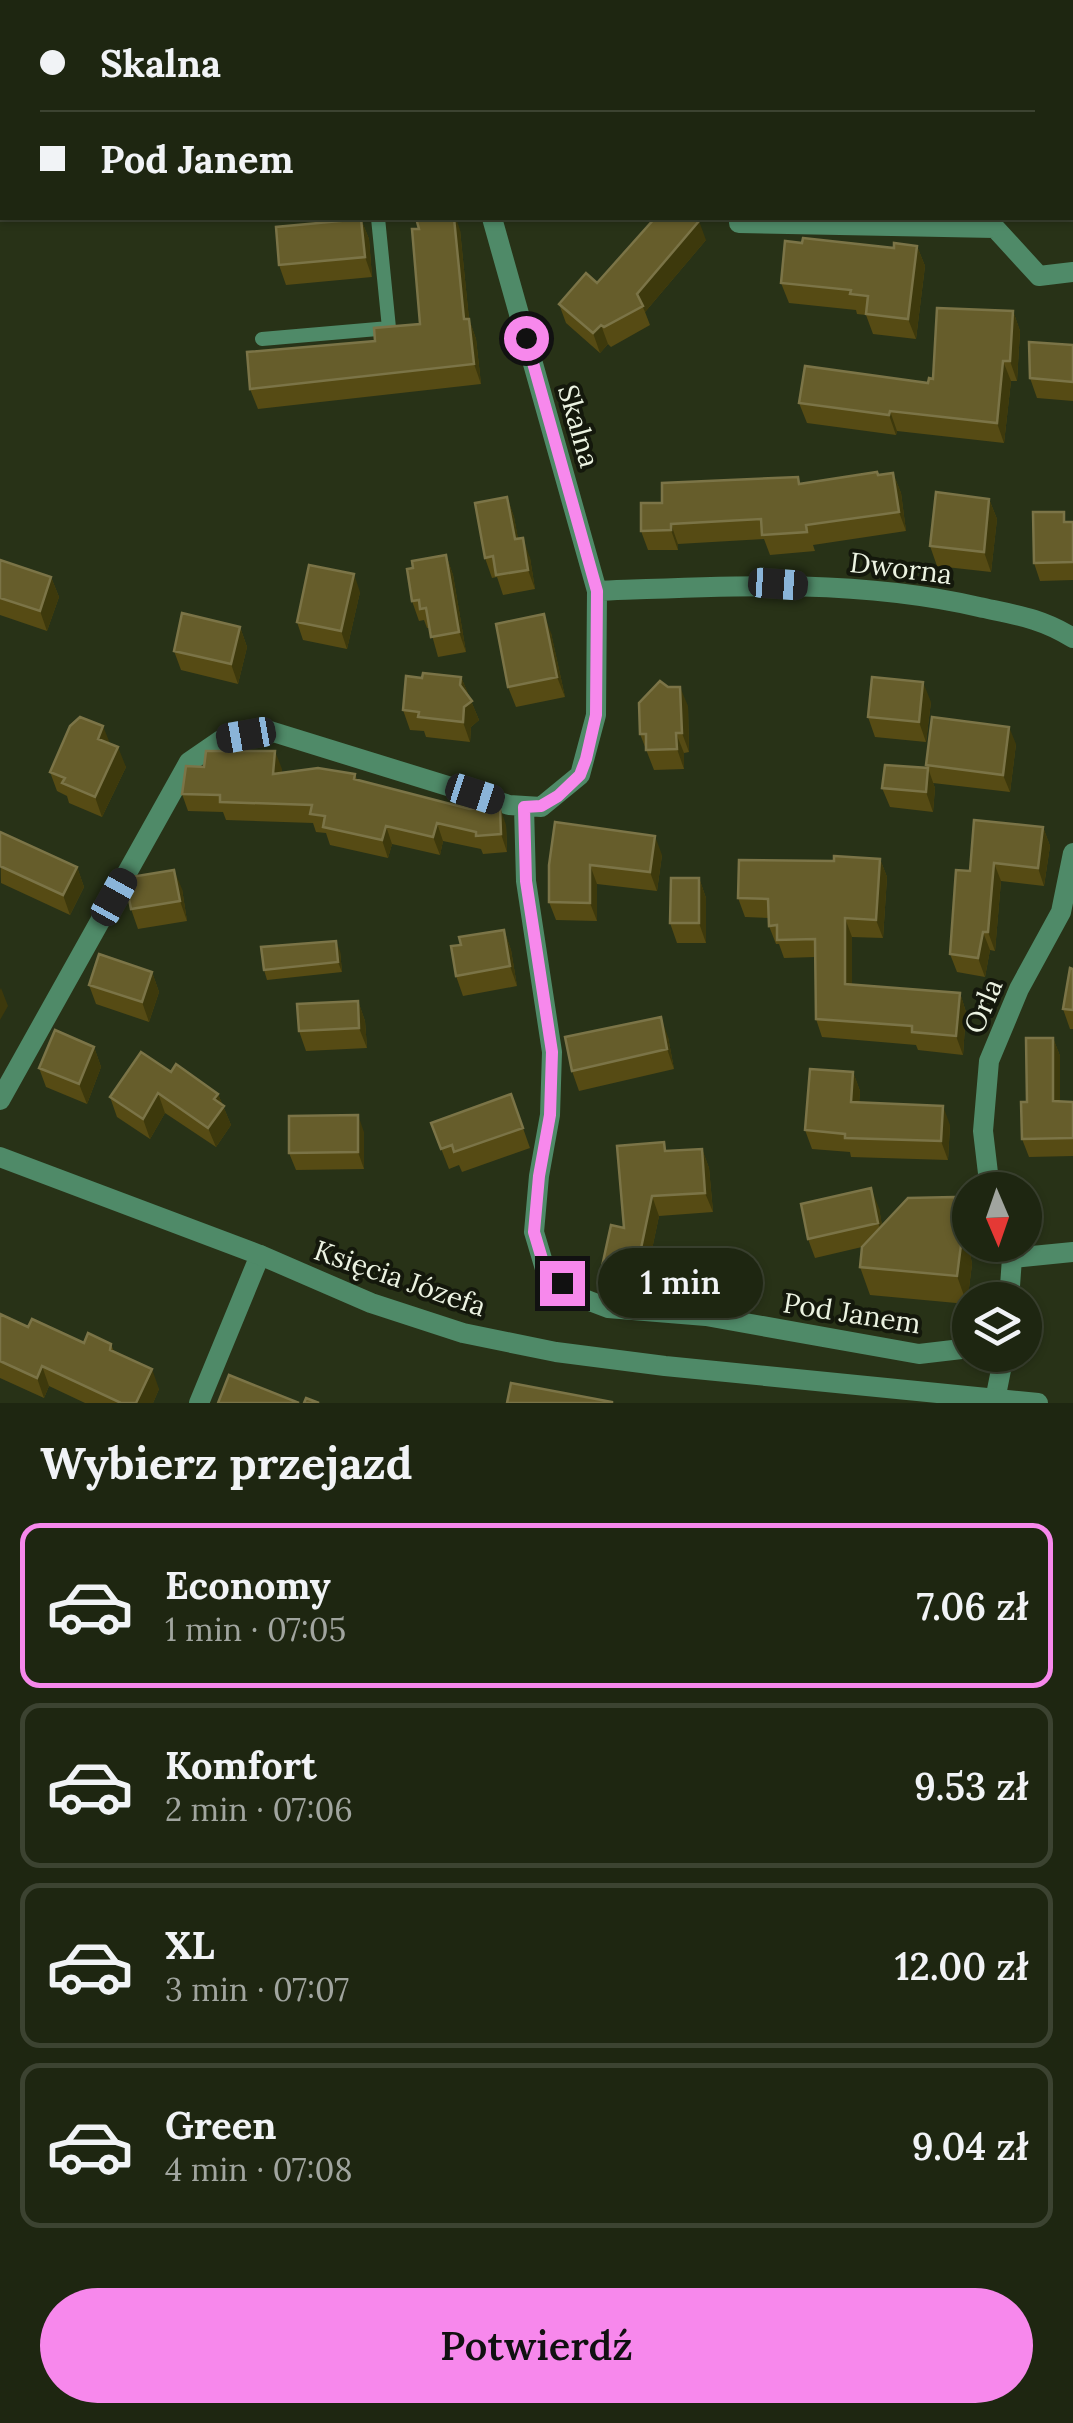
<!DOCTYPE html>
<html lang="pl">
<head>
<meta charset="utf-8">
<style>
	:root { --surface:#1e2611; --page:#2b321f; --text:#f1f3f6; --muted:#a1a59f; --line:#3c4331; --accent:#f788ec }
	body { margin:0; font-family:Lora,serif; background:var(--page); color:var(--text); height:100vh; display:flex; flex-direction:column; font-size:38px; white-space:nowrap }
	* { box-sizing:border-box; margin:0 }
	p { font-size:32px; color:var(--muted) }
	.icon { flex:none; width:55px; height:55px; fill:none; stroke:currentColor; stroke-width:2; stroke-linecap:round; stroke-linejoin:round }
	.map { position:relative; height:1403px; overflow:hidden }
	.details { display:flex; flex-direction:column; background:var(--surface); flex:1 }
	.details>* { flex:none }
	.guide { position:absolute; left:0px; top:0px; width:1075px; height:220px; box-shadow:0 2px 8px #0004,0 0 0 2px var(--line); display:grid; align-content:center; height:220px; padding:0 40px; background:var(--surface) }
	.needle { width:65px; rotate:178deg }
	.tools { position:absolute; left:952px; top:1172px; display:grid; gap:20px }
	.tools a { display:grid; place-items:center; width:90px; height:90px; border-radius:50%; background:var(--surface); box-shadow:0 2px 8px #0004,0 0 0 2px var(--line); font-size:50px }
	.end { position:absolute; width:45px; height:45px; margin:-22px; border:12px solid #f788ec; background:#111; box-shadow:0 0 0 5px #111 }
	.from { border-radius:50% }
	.bubble { position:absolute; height:70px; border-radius:35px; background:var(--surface); box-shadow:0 2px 8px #0004,0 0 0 2px var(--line); font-size:32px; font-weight:600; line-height:70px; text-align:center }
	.car { position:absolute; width:30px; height:60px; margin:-30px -15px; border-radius:12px; box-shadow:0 0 8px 2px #0007; background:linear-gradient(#222 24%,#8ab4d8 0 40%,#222 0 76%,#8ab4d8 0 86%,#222 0) }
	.guide b { display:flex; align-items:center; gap:35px; height:95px; font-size:38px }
	.guide b+b { border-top:2px solid var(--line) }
	.guide i { width:25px; height:25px; background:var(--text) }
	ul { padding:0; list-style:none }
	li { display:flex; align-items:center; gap:30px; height:165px; margin:0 20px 15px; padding:0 20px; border:5px solid var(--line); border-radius:20px }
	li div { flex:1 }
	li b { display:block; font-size:38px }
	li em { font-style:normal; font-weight:600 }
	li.current { border-color:var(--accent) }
	li>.icon { width:90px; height:90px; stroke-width:1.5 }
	h2 { padding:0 40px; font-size:45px; line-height:120px }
	.action { display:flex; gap:20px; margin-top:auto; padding:20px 40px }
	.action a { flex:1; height:115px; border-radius:60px; background:var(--accent); color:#111; font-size:40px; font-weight:600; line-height:115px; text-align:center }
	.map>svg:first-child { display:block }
</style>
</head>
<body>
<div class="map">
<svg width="1073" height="1403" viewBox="0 0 1073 1403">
	<rect width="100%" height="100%" fill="#283217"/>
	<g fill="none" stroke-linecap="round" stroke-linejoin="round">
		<!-- service -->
		<path stroke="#4f8a68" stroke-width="14" d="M 262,339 L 389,328 L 378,218"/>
		<!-- minor -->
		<path stroke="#4f8a68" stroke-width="20" d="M 364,0 L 365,2
			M 877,0 L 879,2
			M 990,218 L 995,228 L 1039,276 L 1073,272
			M 739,223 L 995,228
			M 597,591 C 725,586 853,578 979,607 C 1016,615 1041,618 1073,638
			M 524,807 L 526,881 L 552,1052 L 550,1115 L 539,1176 L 534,1232 L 545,1269 L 579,1297 L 608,1308 L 706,1316 L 919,1354 L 970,1348
			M 0,1100 L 189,762 L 221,740 L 270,731 L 509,805 L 541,807 L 580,775 L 596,715 L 597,591 L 492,218
			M 990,1190 L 983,1131 L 989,1061 L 1019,989 L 1061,912 L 1073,853
			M 1007,1245 L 1012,1258 L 1009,1300
			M 1012,1258 L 1073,1252
			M 995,1400 L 1004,1355
			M 199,1403 L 260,1255"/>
		<!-- tertiary -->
		<path stroke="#4f8a68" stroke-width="20" d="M 0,1157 L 260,1255 L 371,1303 L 463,1333 L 556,1352 L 665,1366 L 1038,1403"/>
	</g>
	<!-- wall -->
	<path fill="#564b14" d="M 361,219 L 369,239 L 372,277 L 286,285 L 279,265 Z
		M 460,230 L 469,319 L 476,339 L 481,384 L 258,409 L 250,389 L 420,324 Z
		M 706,240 L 645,312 L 650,325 L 611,347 L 608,344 L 600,353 L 566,323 L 559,304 L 597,283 Z
		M 917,246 L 925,266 L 916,339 L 873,334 L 866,315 L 857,314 L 856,310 L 789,303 L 781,283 L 894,248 Z
		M 1013,311 L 1020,331 L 1017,381 L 1011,381 L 1004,443 L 897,431 L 896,435 L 807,423 L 799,403 L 928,383 Z
		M 1073,345 L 1073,401 L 1037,398 L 1030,378 Z
		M 893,473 L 901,493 L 906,531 L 813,545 L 815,551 L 770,555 L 764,539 L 678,544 L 678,550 L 648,550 L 641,531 L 662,503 L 798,477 L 800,484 Z
		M 507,497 L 514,517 L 518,539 L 530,558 L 535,589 L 503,595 L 497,577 L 492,578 L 485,558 Z
		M 989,499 L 997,519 L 991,572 L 937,566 L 930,546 Z
		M 1068,522 L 1073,522 L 1073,580 L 1040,581 L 1034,563 Z
		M 446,555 L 453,575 L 466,652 L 438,657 L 430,628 L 427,628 L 424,620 L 419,621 L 412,601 L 413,568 Z
		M 0,560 L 51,577 L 59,597 L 47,631 L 0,615 Z
		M 360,592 L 347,649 L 303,640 L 297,622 Z
		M 240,627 L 247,647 L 238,684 L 181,670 L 174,651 Z
		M 551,633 L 565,697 L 516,707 L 508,687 Z
		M 461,677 L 479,720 L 471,727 L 470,742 L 426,737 L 424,731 L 410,730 L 403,710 L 422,678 Z
		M 931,702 L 926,742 L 875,737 L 868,717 Z
		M 688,706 L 689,752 L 684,753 L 684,769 L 654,770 L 640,734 Z
		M 110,744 L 126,767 L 102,817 L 69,803 L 67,796 L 57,791 L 50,772 Z
		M 1016,744 L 1010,792 L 933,783 L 935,788 L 933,812 L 890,807 L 882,788 L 927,768 L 926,765 Z
		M 282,769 L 281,773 L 355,774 L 357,780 L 506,825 L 507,852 L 483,854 L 481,849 L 443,841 L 440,855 L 392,844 L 388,858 L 330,845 L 326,833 L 316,832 L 313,823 L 226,820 L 223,812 L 188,811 L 182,794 Z
		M 1043,827 L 1050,846 L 1044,886 L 1001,881 L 995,951 L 990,950 L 985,977 L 957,972 L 950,954 L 970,871 Z
		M 0,832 L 77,867 L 84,887 L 70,915 L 1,883 Z
		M 662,855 L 657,891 L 597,884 L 597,921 L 556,920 L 549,902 L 549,865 Z
		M 880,859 L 887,877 L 883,938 L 852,937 L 852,985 L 960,993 L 966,1012 L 963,1055 L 918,1050 L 916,1045 L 822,1037 L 816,1019 L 815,957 L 784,958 L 779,944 L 776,944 L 769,926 L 769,918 L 745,917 L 738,898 L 834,861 Z
		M 699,878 L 706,898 L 706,943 L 677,943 L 670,923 Z
		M 182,889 L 187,921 L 138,929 L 131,909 Z
		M 504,930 L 511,950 L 517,986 L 463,996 L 456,976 L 461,945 Z
		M 340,951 L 342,972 L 267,980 L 264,970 Z
		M 152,972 L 159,992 L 149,1022 L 96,1004 L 89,985 Z
		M 358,1001 L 365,1021 L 367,1048 L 306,1051 L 299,1031 Z
		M 1063,1009 L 1073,1010 L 1073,1029 L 1070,1029 Z
		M 668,1037 L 674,1069 L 579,1091 L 572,1071 Z
		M 1053,1038 L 1060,1056 L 1060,1101 L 1073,1102 L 1073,1156 L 1029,1157 L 1022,1139 L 1027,1102 Z
		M 94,1047 L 101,1067 L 87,1104 L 46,1087 L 39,1068 Z
		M 171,1072 L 218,1094 L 231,1125 L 216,1147 L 165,1113 L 150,1139 L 117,1117 L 110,1097 Z
		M 853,1072 L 860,1091 L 859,1103 L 950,1125 L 948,1160 L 851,1157 L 850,1152 L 812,1149 L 805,1130 Z
		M 511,1094 L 530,1148 L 462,1172 L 459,1165 L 449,1169 L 431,1123 Z
		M 364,1132 L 364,1169 L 296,1170 L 289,1153 Z
		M 702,1149 L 709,1168 L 713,1212 L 659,1216 L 642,1297 L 609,1291 L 601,1271 L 667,1151 Z
		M 879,1208 L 882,1226 L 965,1225 L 972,1264 L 967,1304 L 870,1295 L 860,1267 L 862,1247 L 815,1258 L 808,1239 Z
		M 0,1314 L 28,1327 L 84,1343 L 111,1344 L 114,1352 L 159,1389 L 153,1403 L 85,1403 L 49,1386 L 44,1398 L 0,1378 Z"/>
	<!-- shaded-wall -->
	<path fill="#3d390c" d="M 454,218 L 456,218 L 460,230 L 469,319 L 476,339 L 481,384 L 474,364 L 464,319 Z
		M 361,219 L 369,239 L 372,277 L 365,257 Z
		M 699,221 L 706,240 L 645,312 L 637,294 Z
		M 917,246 L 925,266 L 916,339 L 908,319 Z
		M 1013,311 L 1020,331 L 1017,381 L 1010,361 Z
		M 601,325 L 608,344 L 600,353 L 593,333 Z
		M 1003,361 L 1011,381 L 1004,443 L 997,423 Z
		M 890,411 L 897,431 L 896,435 L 889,415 Z
		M 893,473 L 901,493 L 906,531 L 899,512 Z
		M 507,497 L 514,517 L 522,559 L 515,539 Z
		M 989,499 L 997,519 L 991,572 L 984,552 Z
		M 671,524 L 678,544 L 678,550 L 671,530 Z
		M 523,538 L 530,558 L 535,589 L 528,570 Z
		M 446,555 L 453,575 L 466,652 L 459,632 Z
		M 354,574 L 360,592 L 347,649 L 341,631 Z
		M 51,577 L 59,597 L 47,631 L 40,611 Z
		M 544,614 L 551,633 L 565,697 L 557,677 Z
		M 240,627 L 247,647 L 238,684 L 231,664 Z
		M 461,677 L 479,720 L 471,727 L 470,742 L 463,722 Z
		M 923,682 L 931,702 L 926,742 L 919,722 Z
		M 680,687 L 688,706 L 689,752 L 682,733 Z
		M 103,726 L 111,746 L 98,739 Z
		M 1009,727 L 1016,744 L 1010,792 L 1003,775 Z
		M 676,733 L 684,753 L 684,769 L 677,749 Z
		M 118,747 L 126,767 L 102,817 L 95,797 Z
		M 275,751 L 282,769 L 279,792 L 273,774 Z
		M 928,768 L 935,788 L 933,812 L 926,792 Z
		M 500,807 L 506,825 L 507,852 L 501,834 Z
		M 437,823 L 443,841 L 440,855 L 433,837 Z
		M 386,826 L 392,844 L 388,858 L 382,840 Z
		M 1043,827 L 1050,846 L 1044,886 L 1038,868 Z
		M 655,836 L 662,855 L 657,891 L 650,872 Z
		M 880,859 L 887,877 L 883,938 L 876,920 Z
		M 994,863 L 1001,881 L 995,951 L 988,932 Z
		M 590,865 L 597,884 L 597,921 L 590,903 Z
		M 77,867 L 84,887 L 70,915 L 63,895 Z
		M 174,870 L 182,889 L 187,921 L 180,901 Z
		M 699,878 L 706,898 L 706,943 L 699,923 Z
		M 845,918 L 852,937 L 852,1003 L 845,984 Z
		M 504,930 L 511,950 L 517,986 L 510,966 Z
		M 983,932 L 990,950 L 985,977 L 978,958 Z
		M 336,941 L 340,951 L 342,972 L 338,962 Z
		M 152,972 L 159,992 L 149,1022 L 142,1002 Z
		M 1,988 L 8,1006 L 0,1020 L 0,990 Z
		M 960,993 L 966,1012 L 963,1055 L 956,1036 Z
		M 358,1001 L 365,1021 L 367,1048 L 359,1028 Z
		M 661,1017 L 668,1037 L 674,1069 L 667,1049 Z
		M 1053,1038 L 1060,1056 L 1060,1119 L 1053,1101 Z
		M 94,1047 L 101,1067 L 87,1104 L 79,1084 Z
		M 853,1072 L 860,1091 L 858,1121 L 851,1102 Z
		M 158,1093 L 165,1113 L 150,1139 L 143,1119 Z
		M 218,1094 L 231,1125 L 216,1147 L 208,1128 L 214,1099 Z
		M 943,1106 L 950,1125 L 948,1160 L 941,1141 Z
		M 358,1115 L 364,1132 L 364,1169 L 358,1152 Z
		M 702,1149 L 709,1168 L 713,1212 L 705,1193 Z
		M 871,1188 L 879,1208 L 885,1242 L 878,1223 Z
		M 652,1196 L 659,1216 L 642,1297 L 635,1277 Z
		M 954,1197 L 965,1225 L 972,1264 L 967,1304 L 957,1276 Z
		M 42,1366 L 49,1386 L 44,1398 L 37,1378 Z
		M 152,1369 L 159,1389 L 153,1403 L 136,1403 Z"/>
	<!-- building -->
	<path fill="#665d2b" stroke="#7b7447" stroke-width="2.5" d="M 416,218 L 454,218 L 464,319 L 469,319 L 474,364 L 250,389 L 247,352 L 375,341 L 374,328 L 420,324 L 412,229 L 419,229 Z
		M 655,218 L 695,218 L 699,221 L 637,294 L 643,306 L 604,327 L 601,325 L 593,333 L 559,304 L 586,273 L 597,283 Z
		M 361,219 L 365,257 L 279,265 L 276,227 Z
		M 803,238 L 894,248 L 894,243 L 917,246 L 908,319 L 866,314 L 868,296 L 850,294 L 851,290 L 781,283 L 785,241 L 802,243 Z
		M 937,308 L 1013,311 L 1010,361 L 1003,361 L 997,423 L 890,411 L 889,415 L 799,403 L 805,366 L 928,383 L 929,378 L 933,379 Z
		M 1029,342 L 1073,345 L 1073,382 L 1030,378 Z
		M 877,472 L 878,475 L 893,473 L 899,512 L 806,525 L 807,532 L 762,535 L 761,519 L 671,524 L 671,530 L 641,531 L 641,503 L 662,503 L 662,483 L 798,477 L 799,484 Z
		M 936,492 L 989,499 L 984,552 L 930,546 Z
		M 507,497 L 515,539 L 523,538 L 528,570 L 496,575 L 493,556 L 485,558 L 475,503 Z
		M 1033,512 L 1064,512 L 1064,522 L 1073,522 L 1073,562 L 1034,563 Z
		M 446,555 L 459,632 L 431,637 L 426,608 L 420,609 L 419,600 L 412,601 L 407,569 L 413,568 L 412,561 Z
		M 0,560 L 51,577 L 40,611 L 0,598 Z
		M 309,565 L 354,574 L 341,631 L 297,622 Z
		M 182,613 L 240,627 L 231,664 L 174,651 Z
		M 544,614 L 557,677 L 508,687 L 496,624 Z
		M 423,673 L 461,677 L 460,685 L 472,701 L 464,707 L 463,722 L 418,717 L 419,712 L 403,710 L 406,676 L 422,678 Z
		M 872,677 L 923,682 L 919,722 L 868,717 Z
		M 660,681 L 668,687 L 680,687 L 682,733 L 676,733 L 677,749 L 646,750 L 646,734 L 640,734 L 639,703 Z
		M 80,717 L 103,726 L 98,739 L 118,747 L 95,797 L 62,783 L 65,778 L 50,772 L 70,726 Z
		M 932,717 L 1009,727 L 1003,775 L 926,765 Z
		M 206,751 L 275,751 L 273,774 L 318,768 L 355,774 L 354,779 L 470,809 L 500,807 L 501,834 L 476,836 L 476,832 L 437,823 L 433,837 L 386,826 L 382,840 L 323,827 L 325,816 L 310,814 L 312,805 L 220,802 L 220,795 L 182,794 L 186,766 L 204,767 Z
		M 885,765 L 928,768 L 926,792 L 882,788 Z
		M 974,820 L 1043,827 L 1038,868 L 994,863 L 988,932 L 983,932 L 978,958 L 950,954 L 956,870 L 970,871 Z
		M 555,822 L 655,836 L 650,872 L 590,865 L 590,903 L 549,902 L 549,865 Z
		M 0,832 L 77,867 L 63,895 L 0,866 Z
		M 834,856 L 880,859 L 876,920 L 845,918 L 845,984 L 960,993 L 956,1036 L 912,1032 L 912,1026 L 816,1019 L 815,939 L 777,940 L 777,925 L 769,926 L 768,899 L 738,898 L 739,860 L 834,861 Z
		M 174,870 L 180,901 L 131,909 L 125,878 Z
		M 671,878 L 699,878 L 699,923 L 670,923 Z
		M 504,930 L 510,966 L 456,976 L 451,946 L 461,945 L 459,937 Z
		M 336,941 L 338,962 L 264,970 L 261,947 Z
		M 99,954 L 152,972 L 142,1002 L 89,985 Z
		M 1070,968 L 1073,969 L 1073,1010 L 1063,1009 Z
		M 358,1001 L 359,1028 L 299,1031 L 297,1004 Z
		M 661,1017 L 667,1049 L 572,1071 L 565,1037 Z
		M 55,1030 L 94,1047 L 79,1084 L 39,1068 Z
		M 1026,1038 L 1053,1038 L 1053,1101 L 1073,1102 L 1073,1138 L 1022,1139 L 1021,1102 L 1027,1102 Z
		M 141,1052 L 171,1072 L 176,1064 L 218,1094 L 214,1099 L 224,1106 L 208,1128 L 158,1093 L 143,1119 L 110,1097 Z
		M 810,1069 L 853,1072 L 851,1102 L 943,1106 L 941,1141 L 845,1138 L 845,1134 L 805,1130 Z
		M 511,1094 L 523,1128 L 454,1152 L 452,1145 L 441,1149 L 431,1123 Z
		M 358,1115 L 358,1152 L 289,1153 L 289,1116 Z
		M 664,1142 L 665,1151 L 702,1149 L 705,1193 L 652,1196 L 635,1277 L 601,1271 L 611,1225 L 624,1228 L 617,1146 Z
		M 871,1188 L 878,1223 L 808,1239 L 801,1204 Z
		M 954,1197 L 962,1237 L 957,1276 L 860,1267 L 862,1247 L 908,1198 Z
		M 0,1314 L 28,1327 L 32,1319 L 84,1343 L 88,1333 L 111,1344 L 110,1350 L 152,1369 L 136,1403 L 121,1403 L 42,1366 L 37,1378 L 0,1361 Z
		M 229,1375 L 299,1403 L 218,1403 Z
		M 511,1383 L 612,1402 L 612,1403 L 507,1403 Z
		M 306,1398 L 319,1403 L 304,1403 Z"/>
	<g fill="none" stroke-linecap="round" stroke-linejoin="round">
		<!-- route -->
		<path stroke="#f788ec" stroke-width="12" d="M 526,338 L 597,591 L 596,715 L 586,759 L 580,775 L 558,796 L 541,806 L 524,807 L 526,881 L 552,1052 L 550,1115 L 539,1176 L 534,1232 L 545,1269 L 562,1283"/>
	</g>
	<g text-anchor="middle" stroke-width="8" stroke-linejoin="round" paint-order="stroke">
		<!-- street labels -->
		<g font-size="28" fill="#ecf3e2" stroke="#14180c">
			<text transform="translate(579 426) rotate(74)" y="10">Skalna</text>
			<text transform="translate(901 568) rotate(7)" y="10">Dworna</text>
			<text transform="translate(983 1006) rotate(-67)" y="10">Orla</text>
			<text transform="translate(400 1278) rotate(19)" y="10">Księcia Józefa</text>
			<text transform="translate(852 1313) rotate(9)" y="10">Pod Janem</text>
		</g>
	</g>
</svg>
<div class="tools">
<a><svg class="needle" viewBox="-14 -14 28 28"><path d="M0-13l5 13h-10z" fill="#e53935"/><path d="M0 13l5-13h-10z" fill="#a1a59f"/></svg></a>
<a><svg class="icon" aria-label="layers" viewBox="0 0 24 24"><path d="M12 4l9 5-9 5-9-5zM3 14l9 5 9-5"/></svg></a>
</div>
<i class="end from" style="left:526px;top:338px"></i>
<i class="end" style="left:562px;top:1283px"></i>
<div class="bubble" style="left:598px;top:1248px;width:165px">1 min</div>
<i class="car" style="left:778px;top:584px;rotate:94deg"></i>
<i class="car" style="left:246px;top:735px;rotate:260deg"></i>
<i class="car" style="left:475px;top:794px;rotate:108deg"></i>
<i class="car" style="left:114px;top:897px;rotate:29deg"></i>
<div class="guide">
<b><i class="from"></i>Skalna</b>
<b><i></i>Pod Janem</b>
</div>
</div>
<section class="details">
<h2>Wybierz przejazd</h2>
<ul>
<li class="current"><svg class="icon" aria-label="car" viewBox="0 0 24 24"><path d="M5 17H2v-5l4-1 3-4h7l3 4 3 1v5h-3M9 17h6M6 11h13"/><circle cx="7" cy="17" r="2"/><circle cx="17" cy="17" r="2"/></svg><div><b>Economy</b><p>1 min · 07:05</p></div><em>7.06 zł</em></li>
<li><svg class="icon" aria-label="car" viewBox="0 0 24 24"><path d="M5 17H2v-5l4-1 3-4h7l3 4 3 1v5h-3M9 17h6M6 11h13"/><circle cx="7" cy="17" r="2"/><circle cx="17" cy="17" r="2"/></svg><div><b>Komfort</b><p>2 min · 07:06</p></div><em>9.53 zł</em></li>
<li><svg class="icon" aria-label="car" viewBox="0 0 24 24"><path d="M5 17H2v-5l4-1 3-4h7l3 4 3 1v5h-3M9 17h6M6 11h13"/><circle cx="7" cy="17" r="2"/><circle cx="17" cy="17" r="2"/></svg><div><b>XL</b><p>3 min · 07:07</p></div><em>12.00 zł</em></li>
<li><svg class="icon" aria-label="car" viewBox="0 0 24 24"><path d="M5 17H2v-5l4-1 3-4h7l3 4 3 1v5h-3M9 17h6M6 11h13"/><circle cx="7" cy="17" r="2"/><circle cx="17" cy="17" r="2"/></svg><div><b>Green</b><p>4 min · 07:08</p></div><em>9.04 zł</em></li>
</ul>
<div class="action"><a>Potwierdź</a></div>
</section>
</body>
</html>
